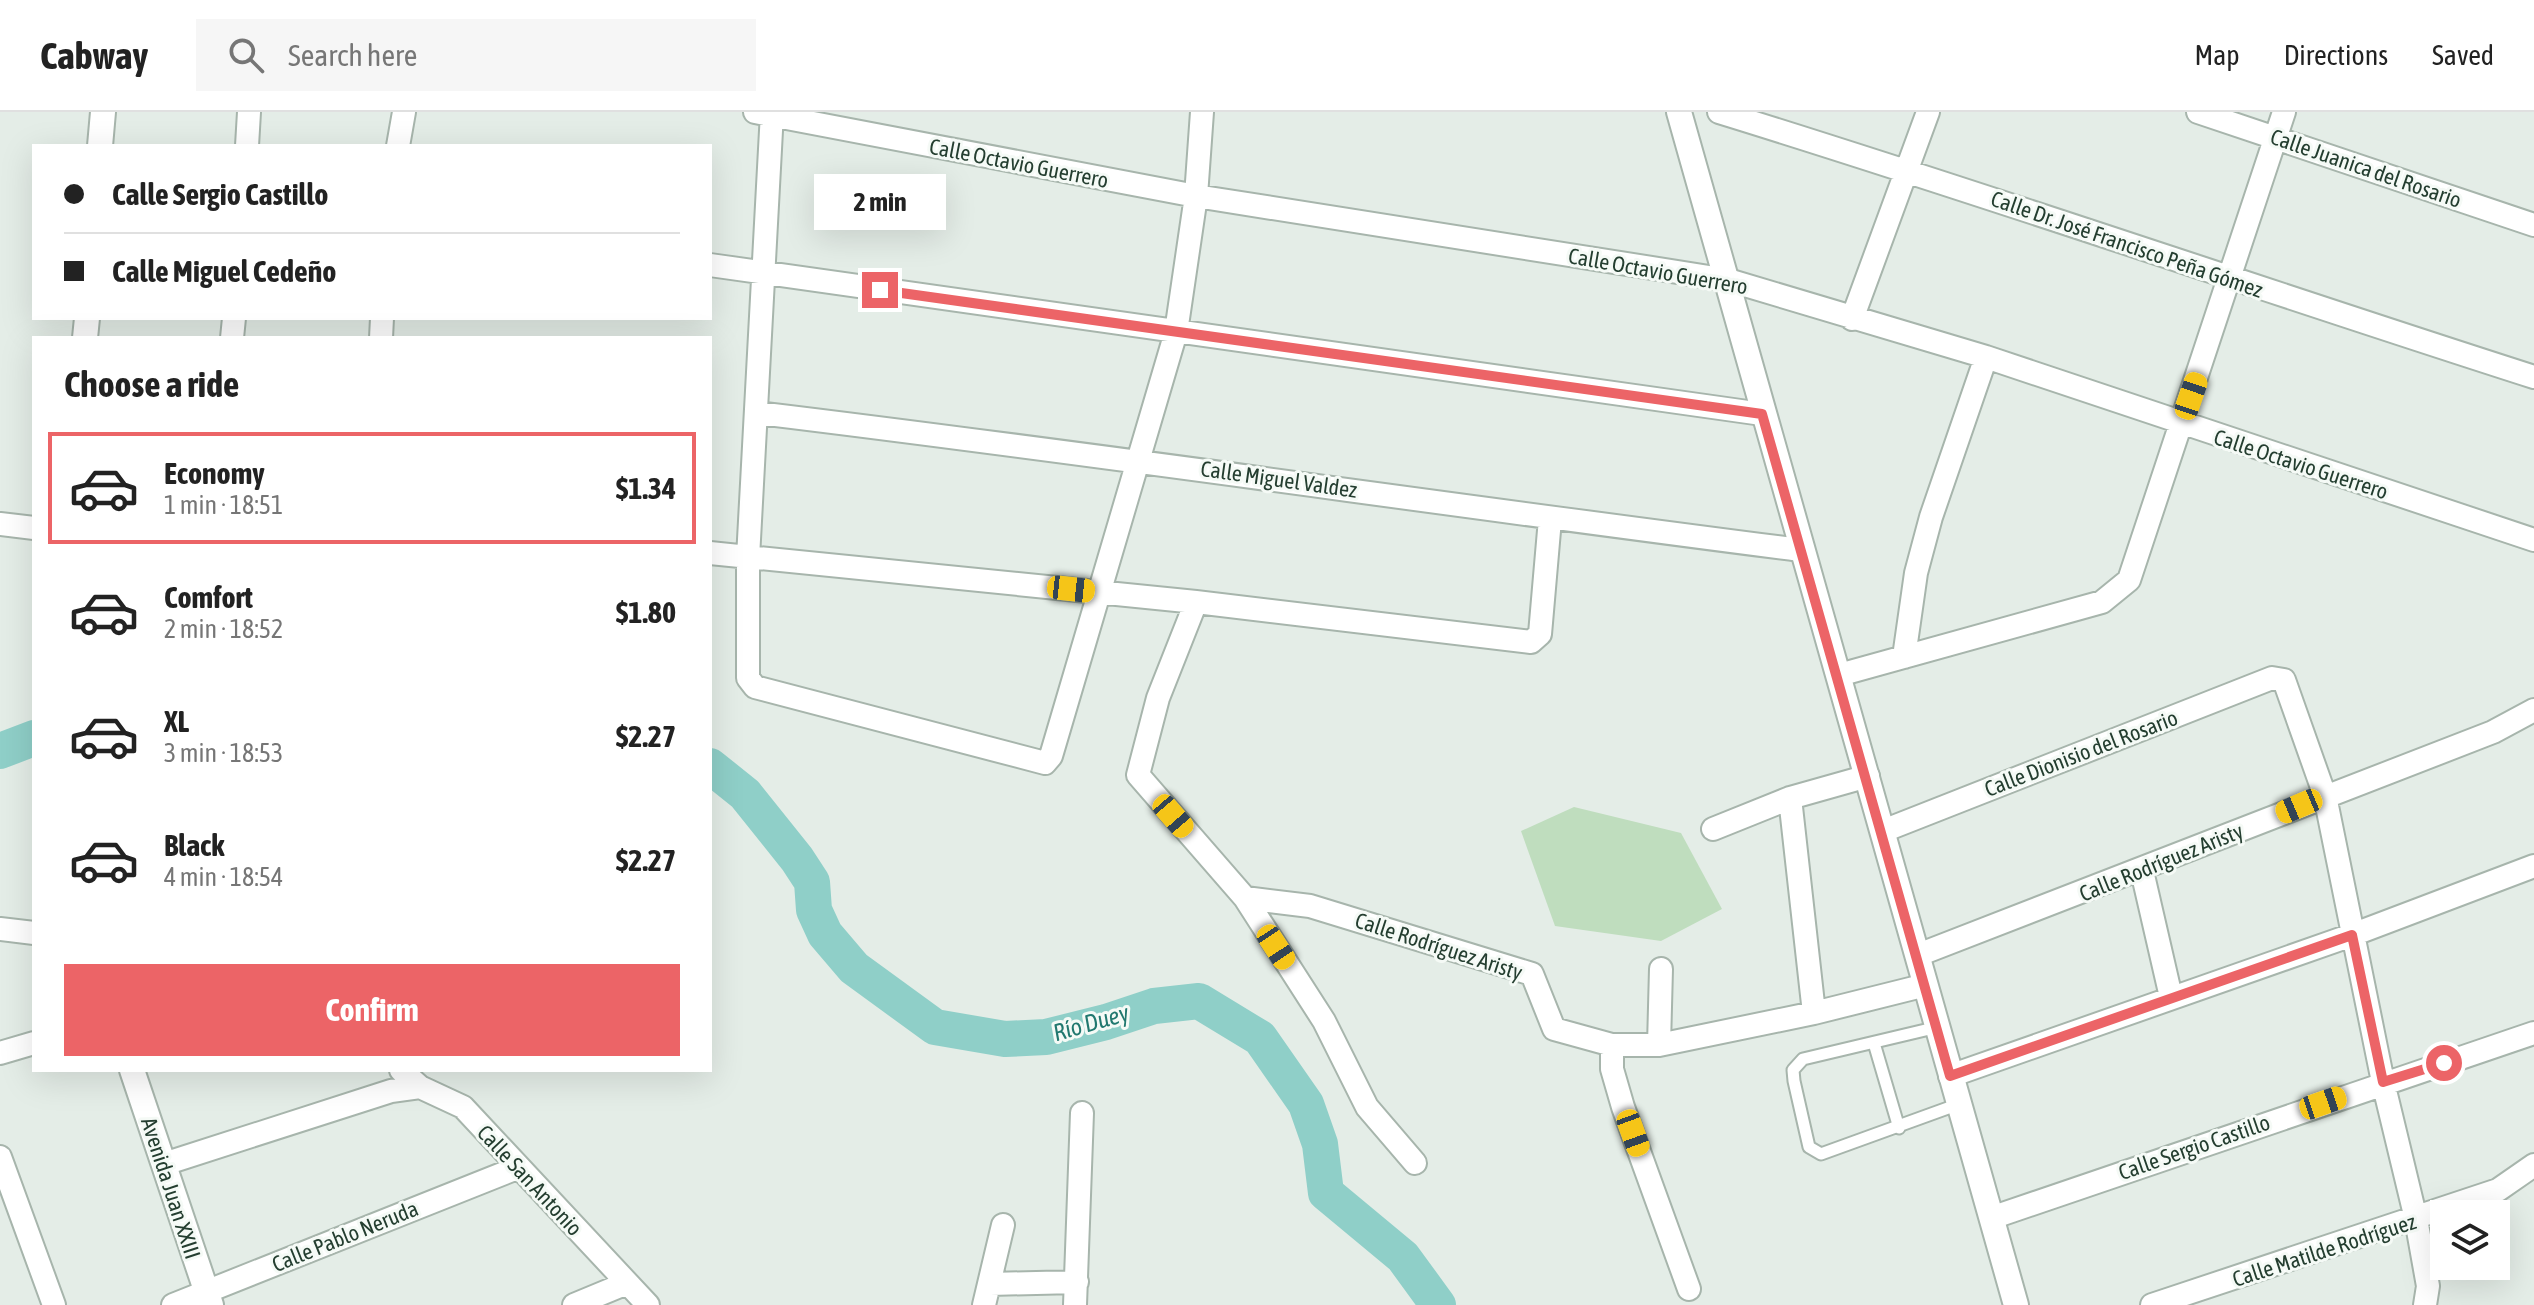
<!DOCTYPE html>
<html lang="en">
<head>
<meta charset="utf-8">
<style>
	:root { --surface:#fff; --page:#f6f6f6; --text:#222; --muted:#767676; --line:#e0e0e0; --accent:#ec6467 }
	body { margin:0; font-family:"Asap Condensed",sans-serif; background:var(--page); color:var(--text); height:100vh; display:flex; flex-direction:column; font-size:30px; white-space:nowrap }
	* { box-sizing:border-box; margin:0 }
	p { font-size:26px; color:var(--muted) }
	.icon { flex:none; width:44px; height:44px; fill:none; stroke:currentColor; stroke-width:2; stroke-linecap:round; stroke-linejoin:round }
	.map { position:relative; flex:1; overflow:hidden }
	.side { position:absolute; left:32px; top:224px; width:680px; height:736px; display:flex; flex-direction:column; background:var(--surface); border-radius:0px; box-shadow:0 8px 32px #0002 }
	.side>* { flex:none }
	.top-card { position:absolute; left:32px; top:32px; width:680px; height:176px; border-radius:0px; box-shadow:0 8px 32px #0002; display:grid; align-content:center; height:176px; padding:0 32px; background:var(--surface) }
	.controls { position:absolute; left:2430px; top:1088px; display:grid; gap:16px }
	.controls a { display:grid; place-items:center; width:80px; height:80px; border-radius:0px; background:var(--surface); box-shadow:0 8px 32px #0002; font-size:40px }
	.end { position:absolute; width:36px; height:36px; margin:-18px; border:10px solid #ec6467; background:#fff; box-shadow:0 0 0 4px #fff }
	.from { border-radius:50% }
	.bubble { position:absolute; height:56px; border-radius:0px; background:var(--surface); box-shadow:0 8px 32px #0002; font-size:26px; font-weight:700; line-height:56px; text-align:center }
	.car { position:absolute; width:24px; height:48px; margin:-24px -12px; border-radius:10px; box-shadow:0 0 6px 2px #0007; background:linear-gradient(#f5c518 24%,#345 0 40%,#f5c518 0 76%,#345 0 86%,#f5c518 0) }
	.top-card b { display:flex; align-items:center; gap:28px; height:76px; font-size:30px }
	.top-card b+b { border-top:2px solid var(--line) }
	.top-card i { width:20px; height:20px; background:var(--text) }
	ul { padding:0; list-style:none }
	li { display:flex; align-items:center; gap:24px; height:112px; margin:0 16px 12px; padding:0 16px; border:4px solid transparent; border-radius:0px }
	li div { flex:1 }
	li b { display:block; font-size:30px }
	li em { font-style:normal; font-weight:700 }
	li.selected { border-color:var(--accent) }
	li>.icon { width:72px; height:72px; stroke-width:1.5 }
	h2 { padding:0 32px; font-size:36px; line-height:96px }
	.button { display:flex; gap:16px; margin-top:auto; padding:16px 32px }
	.button a { flex:1; height:92px; border-radius:0px; background:var(--accent); color:#fff; font-size:32px; font-weight:700; line-height:92px; text-align:center }
	header { display:flex; align-items:center; gap:48px; box-sizing:border-box; height:112px; padding:0 40px; background:var(--surface); border-bottom:2px solid var(--line) }
	header strong { font-size:38px }
	nav { display:flex; gap:44px; margin-inline-start:auto; font-size:28px }
	.search { width:560px; height:72px; background:var(--page); display:flex; align-items:center; gap:20px; box-sizing:border-box; padding:0 28px; border-radius:0px; color:var(--muted); font-size:30px }
	.map>svg:first-child { display:block }
</style>
</head>
<body>
<header>
<strong>Cabway</strong>
<div class="search"><svg class="icon" aria-label="search" viewBox="0 0 24 24"><circle cx="10" cy="10" r="6"/><path d="M15 15l6 6"/></svg>Search here</div>
<nav><a>Map</a><a>Directions</a><a>Saved</a></nav>
</header>
<div class="map">
<svg width="2534" height="1193" viewBox="0 0 2534 1193">
	<rect width="100%" height="100%" fill="#e4ede7"/>
	<!-- green -->
	<path fill="#bfddbe" d="M 1574,695 L 1681,721 L 1722,797 L 1661,829 L 1555,814 L 1521,719 Z"/>
	<g fill="none" stroke-linecap="round" stroke-linejoin="round">
		<!-- river -->
		<path stroke="#8fcfc8" stroke-width="36" d="M 0,639 L 34,626
			M 710,654 L 745,682 L 797,747 L 812,770 L 814,798 L 825,822 L 854,856 L 935,915 L 1005,927 L 1046,925 L 1106,910 L 1154,894 L 1199,889 L 1260,926 L 1306,992 L 1320,1032 L 1326,1081 L 1403,1145 L 1438,1193"/>
		<defs>
			<path id="service" d="M 1938,915 L 1803,947 L 1793,958 L 1794,969 L 1809,1035 L 1821,1042 L 1959,992
				M 1874,931 L 1899,1016"/>
			<path id="minor" d="M 755,0 L 1196,84 L 1728,168 L 1986,245 L 2534,428
				M 772,0 L 748,446 L 748,566 L 755,575 L 1045,651 L 1051,644 L 1176,220 L 1196,84 L 1202,0
				M 1719,0 C 1992,84 2262,178 2534,265
				M 2198,0 L 2534,113
				M 247,34 L 249,0
				M 398,34 L 404,0
				M 710,153 L 1762,302
				M 1852,207 L 1928,0
				M 232,226 L 234,206
				M 381,226 L 382,206
				M 758,301 C 1106,343 1453,394 1800,438
				M 0,412 L 34,416
				M 710,441 L 1196,490 L 1531,530 L 1540,522 L 1550,407
				M 1196,490 L 1158,586 L 1138,663 L 1245,786 L 1324,909 L 1367,995 L 1415,1051
				M 1904,545 L 1916,461 L 1931,405 L 1986,245
				M 1839,563 L 2102,490 L 2129,468 L 2284,0
				M 1790,686 L 1814,901
				M 1713,717 L 1790,686 L 1868,664
				M 1883,719 L 2272,566 L 2284,568 L 2325,684 L 2383,970 L 2416,1107 L 2428,1174 L 2425,1193
				M 2142,759 L 2171,885
				M 1245,786 L 1310,794 L 1532,862 L 1554,917 L 1612,933 L 1659,933 L 1814,901 L 1926,873
				M 0,817 L 34,821
				M 1918,843 L 2493,620 L 2534,598
				M 1612,933 L 1612,957 L 1623,995 L 1689,1177
				M 1659,933 L 1661,857
				M 0,941 L 34,931
				M 401,958 L 420,975 L 463,995 L 648,1193
				M 1950,964 L 2352,823 L 2534,754
				M 0,1045 L 54,1193
				M 164,1052 L 391,979 L 420,975
				M 1991,1106 L 2534,921
				M 990,1172 L 1077,1170
				M 173,1193 L 517,1056
				M 574,1193 L 627,1171
				M 984,1193 L 1003,1113
				M 1075,1193 L 1082,1001
				M 2152,1193 L 2498,1078 L 2534,1053"/>
			<path id="tertiary" d="M 1679,0 L 2016,1193
				M 100,34 L 103,0
				M 85,226 L 87,206
				M 132,958 L 211,1193"/>
		</defs>
		<!-- service casing -->
		<use href="#service" stroke="#a7b5ac" stroke-width="15"/>
		<!-- minor casing -->
		<use href="#minor" stroke="#a7b5ac" stroke-width="26"/>
		<!-- tertiary casing -->
		<use href="#tertiary" stroke="#a7b5ac" stroke-width="28"/>
		<!-- service -->
		<use href="#service" stroke="#fff" stroke-width="11"/>
		<!-- minor -->
		<use href="#minor" stroke="#fff" stroke-width="22"/>
		<!-- tertiary -->
		<use href="#tertiary" stroke="#fff" stroke-width="24"/>
	</g>
	<g fill="none" stroke-linecap="round" stroke-linejoin="round">
		<!-- route -->
		<path stroke="#ec6467" stroke-width="10" d="M 880,178 L 1762,302 L 1950,964 L 2352,823 L 2383,970 L 2444,951"/>
	</g>
	<g text-anchor="middle" stroke-width="6" stroke-linejoin="round" paint-order="stroke">
		<!-- street labels -->
		<g font-size="22" fill="#243e30" stroke="#f5faf6">
			<text transform="translate(1019 51) rotate(11)" y="8">Calle Octavio Guerrero</text>
			<text transform="translate(2366 56) rotate(19)" y="8">Calle Juanica del Rosario</text>
			<text transform="translate(2127 132) rotate(19)" y="8">Calle Dr. José Francisco Peña Gómez</text>
			<text transform="translate(1658 159) rotate(10)" y="8">Calle Octavio Guerrero</text>
			<text transform="translate(2301 352) rotate(18)" y="8">Calle Octavio Guerrero</text>
			<text transform="translate(1279 367) rotate(8)" y="8">Calle Miguel Valdez</text>
			<text transform="translate(2081 641) rotate(-21)" y="8">Calle Dionisio del Rosario</text>
			<text transform="translate(2161 750) rotate(-22)" y="8">Calle Rodríguez Aristy</text>
			<text transform="translate(1439 834) rotate(18)" y="8">Calle Rodríguez Aristy</text>
			<text transform="translate(2194 1035) rotate(-19)" y="8">Calle Sergio Castillo</text>
			<text transform="translate(530 1068) rotate(47)" y="8">Calle San Antonio</text>
			<text transform="translate(171 1076) rotate(72)" y="8">Avenida Juan XXIII</text>
			<text transform="translate(345 1124) rotate(-22)" y="8">Calle Pablo Neruda</text>
			<text transform="translate(2324 1138) rotate(-18)" y="8">Calle Matilde Rodríguez</text>
		</g>
		<!-- water labels -->
		<g font-size="24" font-style="italic" fill="#21786f" stroke="#f5faf6">
			<text transform="translate(1091 911) rotate(-16)" y="8">Río Duey</text>
		</g>
	</g>
</svg>
<div class="controls">
<a><svg class="icon" aria-label="layers" viewBox="0 0 24 24"><path d="M12 4l9 5-9 5-9-5zM3 14l9 5 9-5"/></svg></a>
</div>
<i class="end from" style="left:2444px;top:951px"></i>
<i class="end" style="left:880px;top:178px"></i>
<div class="bubble" style="left:814px;top:62px;width:132px">2 min</div>
<i class="car" style="left:2191px;top:284px;rotate:19deg"></i>
<i class="car" style="left:1071px;top:477px;rotate:96deg"></i>
<i class="car" style="left:2299px;top:694px;rotate:247deg"></i>
<i class="car" style="left:1173px;top:704px;rotate:139deg"></i>
<i class="car" style="left:1276px;top:835px;rotate:147deg"></i>
<i class="car" style="left:2323px;top:991px;rotate:71deg"></i>
<i class="car" style="left:1633px;top:1021px;rotate:160deg"></i>
<div class="top-card">
<b><i class="from"></i>Calle Sergio Castillo</b>
<b><i></i>Calle Miguel Cedeño</b>
</div>
<section class="side">
<h2>Choose a ride</h2>
<ul>
<li class="selected"><svg class="icon" aria-label="car" viewBox="0 0 24 24"><path d="M5 17H2v-5l4-1 3-4h7l3 4 3 1v5h-3M9 17h6M6 11h13"/><circle cx="7" cy="17" r="2"/><circle cx="17" cy="17" r="2"/></svg><div><b>Economy</b><p>1 min · 18:51</p></div><em>$1.34</em></li>
<li><svg class="icon" aria-label="car" viewBox="0 0 24 24"><path d="M5 17H2v-5l4-1 3-4h7l3 4 3 1v5h-3M9 17h6M6 11h13"/><circle cx="7" cy="17" r="2"/><circle cx="17" cy="17" r="2"/></svg><div><b>Comfort</b><p>2 min · 18:52</p></div><em>$1.80</em></li>
<li><svg class="icon" aria-label="car" viewBox="0 0 24 24"><path d="M5 17H2v-5l4-1 3-4h7l3 4 3 1v5h-3M9 17h6M6 11h13"/><circle cx="7" cy="17" r="2"/><circle cx="17" cy="17" r="2"/></svg><div><b>XL</b><p>3 min · 18:53</p></div><em>$2.27</em></li>
<li><svg class="icon" aria-label="car" viewBox="0 0 24 24"><path d="M5 17H2v-5l4-1 3-4h7l3 4 3 1v5h-3M9 17h6M6 11h13"/><circle cx="7" cy="17" r="2"/><circle cx="17" cy="17" r="2"/></svg><div><b>Black</b><p>4 min · 18:54</p></div><em>$2.27</em></li>
</ul>
<div class="button"><a>Confirm</a></div>
</section>
</div>
</body>
</html>
